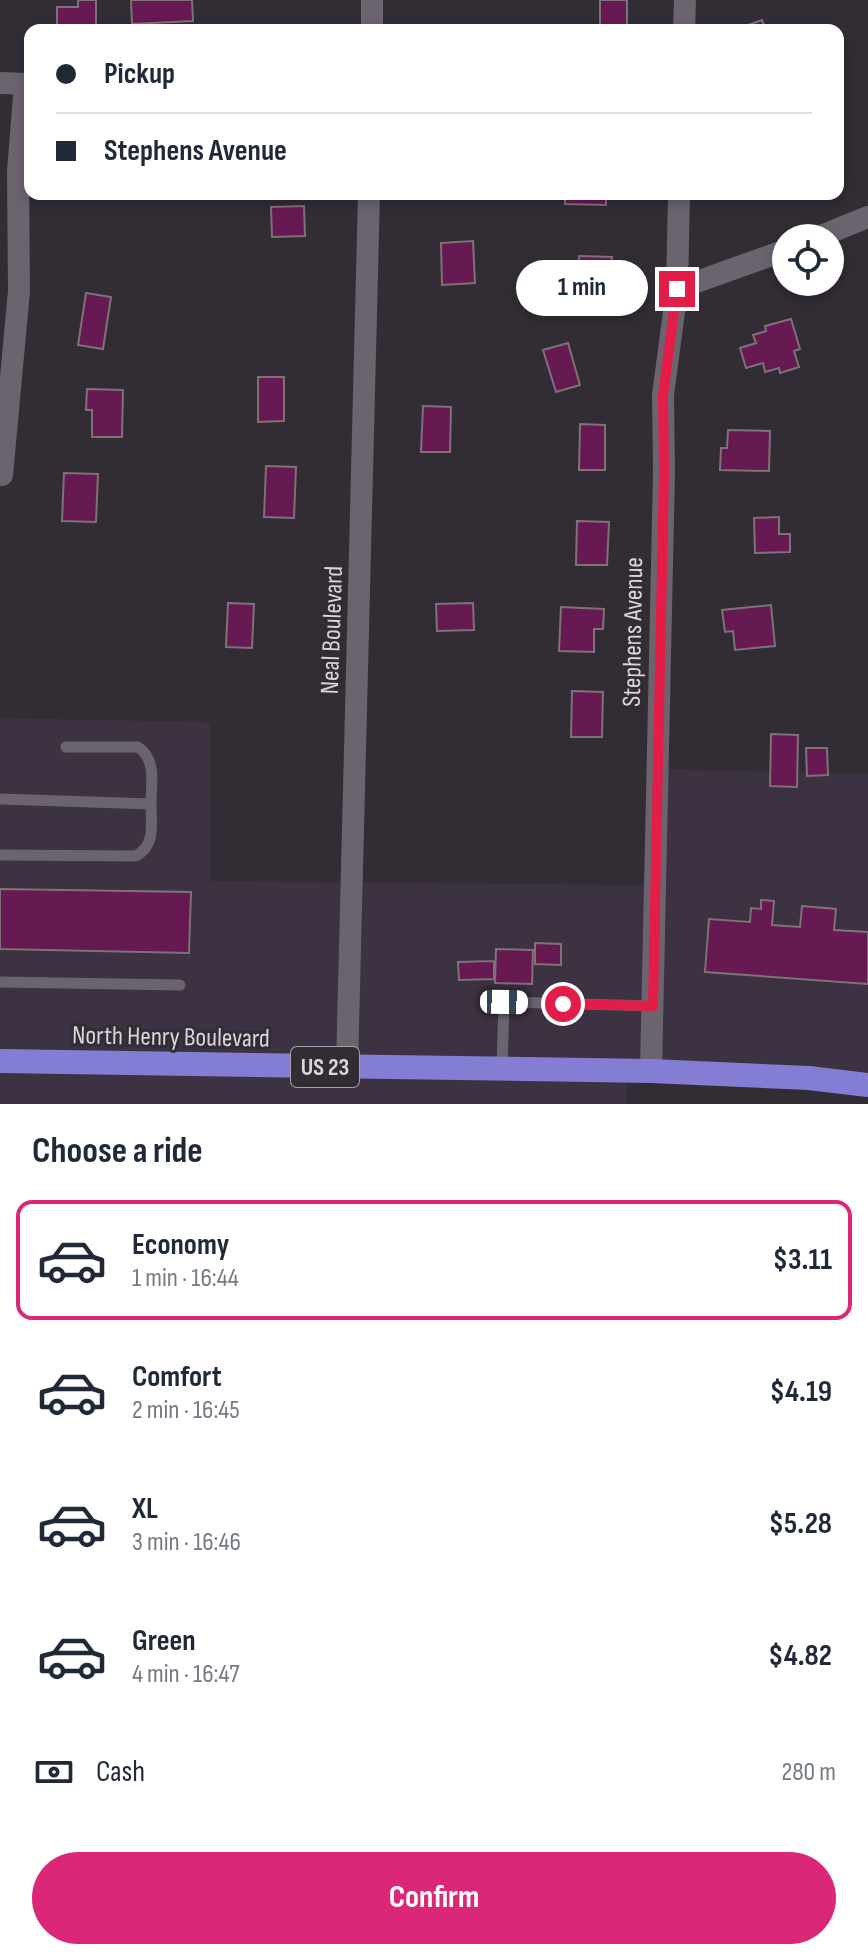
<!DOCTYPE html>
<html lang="en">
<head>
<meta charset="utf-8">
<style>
	:root { --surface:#fff; --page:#f2f2f3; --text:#1f2937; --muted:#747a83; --line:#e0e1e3; --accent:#db2777 }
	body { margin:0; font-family:"Sofia Sans Condensed",sans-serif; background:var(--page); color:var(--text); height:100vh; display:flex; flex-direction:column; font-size:30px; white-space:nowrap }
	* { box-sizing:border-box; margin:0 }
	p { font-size:26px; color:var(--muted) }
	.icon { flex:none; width:44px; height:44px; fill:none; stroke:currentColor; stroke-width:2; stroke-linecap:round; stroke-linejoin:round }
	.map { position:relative; height:1104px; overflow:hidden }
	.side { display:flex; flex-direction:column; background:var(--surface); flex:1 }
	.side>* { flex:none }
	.banner { position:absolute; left:24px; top:24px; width:820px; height:176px; border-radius:16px; box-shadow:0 4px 12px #0003; display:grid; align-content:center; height:176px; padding:0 32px; background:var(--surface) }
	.tools { position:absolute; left:772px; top:224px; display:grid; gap:16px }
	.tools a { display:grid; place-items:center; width:72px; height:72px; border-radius:50%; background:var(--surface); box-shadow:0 4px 12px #0003; font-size:40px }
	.end { position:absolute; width:36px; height:36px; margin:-18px; border:10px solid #e11d48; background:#fff; box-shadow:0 0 0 4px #fff }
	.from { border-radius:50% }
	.bubble { position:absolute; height:56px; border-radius:28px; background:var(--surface); box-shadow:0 4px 12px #0003; font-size:26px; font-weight:700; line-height:56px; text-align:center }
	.car { position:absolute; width:24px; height:48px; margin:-24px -12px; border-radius:10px; box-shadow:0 0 6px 2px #0007; background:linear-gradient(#fff 24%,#345 0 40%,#fff 0 76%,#345 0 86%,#fff 0) }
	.banner b { display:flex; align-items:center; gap:28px; height:76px; font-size:30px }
	.banner b+b { border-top:2px solid var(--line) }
	.banner i { width:20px; height:20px; background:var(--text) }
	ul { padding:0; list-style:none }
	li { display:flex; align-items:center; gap:24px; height:120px; margin:0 16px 12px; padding:0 16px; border:4px solid transparent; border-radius:16px }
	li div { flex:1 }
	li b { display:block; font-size:30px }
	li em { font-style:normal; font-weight:700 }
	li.on { border-color:var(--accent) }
	li>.icon { width:72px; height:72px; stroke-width:1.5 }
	h2 { padding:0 32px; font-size:36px; line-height:96px }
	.pay { display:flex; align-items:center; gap:20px; height:88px; padding:0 32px; font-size:30px }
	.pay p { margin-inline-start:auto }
	.cta { display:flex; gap:16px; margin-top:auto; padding:16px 32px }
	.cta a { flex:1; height:92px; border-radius:48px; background:var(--accent); color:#fff; font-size:32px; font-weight:700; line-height:92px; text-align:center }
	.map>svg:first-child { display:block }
</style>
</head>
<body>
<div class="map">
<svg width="868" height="1104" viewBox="0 0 868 1104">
	<rect width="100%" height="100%" fill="#322c35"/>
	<!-- built -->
	<path fill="#3c3241" d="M 0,718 L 210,722 L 211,881 L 642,885 L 661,769 L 868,774 L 868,1089 L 627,1066 L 627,1104 L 0,1104 Z"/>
	<!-- building -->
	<path fill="#671952" stroke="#7e7279" stroke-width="2" d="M 78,0 L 96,0 L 96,30 L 57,30 L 57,7 L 78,7 Z
		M 131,0 L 192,0 L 193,21 L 132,24 Z
		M 600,0 L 627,0 L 627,28 L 600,28 Z
		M 762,20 L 766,30 L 737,30 L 737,29 Z
		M 565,194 L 606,194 L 606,205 L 565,204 Z
		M 304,206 L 305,236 L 272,237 L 271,207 Z
		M 473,241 L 475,283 L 442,285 L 441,243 Z
		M 579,256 L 612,257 L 611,285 L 578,284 Z
		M 86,293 L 111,297 L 103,349 L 78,345 Z
		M 791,319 L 800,349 L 794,351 L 799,367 L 780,373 L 779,368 L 765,372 L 763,363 L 746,368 L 740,348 L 756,343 L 753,335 L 766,331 L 765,326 Z
		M 568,343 L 580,385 L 556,392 L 543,350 Z
		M 258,377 L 284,377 L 284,421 L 258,422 Z
		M 87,389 L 123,390 L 122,437 L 92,437 L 92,410 L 86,410 Z
		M 423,406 L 451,407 L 450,452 L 421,452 Z
		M 580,424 L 605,425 L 605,470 L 579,470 Z
		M 728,430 L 770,431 L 769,471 L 720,470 L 721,448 L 727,448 Z
		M 266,466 L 296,467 L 294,518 L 264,517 Z
		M 64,473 L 98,474 L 96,522 L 62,521 Z
		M 779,517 L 779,534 L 790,534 L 790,552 L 755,553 L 754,518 Z
		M 577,521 L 609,522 L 607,565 L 576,565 Z
		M 228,603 L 254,604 L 252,648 L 226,647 Z
		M 473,603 L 474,630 L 437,631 L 436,604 Z
		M 771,605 L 775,646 L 735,650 L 733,631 L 725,632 L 722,610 Z
		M 561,607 L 604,609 L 603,629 L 594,629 L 594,652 L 559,651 Z
		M 572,691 L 603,692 L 602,737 L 571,737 Z
		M 771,734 L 798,735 L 797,787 L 770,786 Z
		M 806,748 L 827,748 L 828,775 L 807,776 Z
		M 0,889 L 191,892 L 189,953 L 0,949 Z
		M 761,900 L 774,901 L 772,925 L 800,927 L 802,906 L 836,909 L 834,930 L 868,932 L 868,984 L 705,972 L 709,919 L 750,922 L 751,908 L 761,909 Z
		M 535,943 L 561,944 L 561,965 L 535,964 Z
		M 496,949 L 533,950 L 532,984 L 495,983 Z
		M 494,961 L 494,979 L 459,980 L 458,962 Z"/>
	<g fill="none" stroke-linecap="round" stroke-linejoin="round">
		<!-- lane -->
		<path stroke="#6b646f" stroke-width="11" d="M 0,799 L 151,804 C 151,784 157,760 138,747 L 66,747
			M 0,855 L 136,856 C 156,845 151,825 151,804
			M 0,982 L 180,985
			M 502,1068 L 504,1002 L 653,1006"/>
		<!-- street -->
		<path stroke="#6b646f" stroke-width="22" d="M 372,30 L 372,0
			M 684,30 L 685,0
			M 0,83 L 30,84
			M 816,238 L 868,217
			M 677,289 L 786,250
			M 2,475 L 19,291 L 18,171 L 25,84
			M 347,1067 L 369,194
			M 651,1071 L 664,472 L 663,395 L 677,289 L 679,194"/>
		<!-- highway -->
		<path stroke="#837dd3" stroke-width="24" d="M 0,1061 L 651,1071 L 809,1078 L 868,1085"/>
	</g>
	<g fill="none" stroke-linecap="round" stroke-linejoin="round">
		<!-- route -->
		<path stroke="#e11d48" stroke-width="10" d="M 563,1004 L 653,1006 L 664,472 L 663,395 L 677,289"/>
	</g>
	<g text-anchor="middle" stroke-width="6" stroke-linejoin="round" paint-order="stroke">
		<!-- shield labels -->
		<rect fill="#322c35" stroke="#a7a2a9" stroke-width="2" x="291" y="1047" width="68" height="40" rx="6"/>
		<g font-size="24" font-weight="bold" fill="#d9d5db">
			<text x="325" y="1075">US 23</text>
		</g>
		<!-- street labels -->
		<g font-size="26" fill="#d9d5db" stroke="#322c35">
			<text transform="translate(331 630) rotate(-88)" y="9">Neal Boulevard</text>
			<text transform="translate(632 632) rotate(-89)" y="9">Stephens Avenue</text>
			<text transform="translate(171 1036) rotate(1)" y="9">North Henry Boulevard</text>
		</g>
	</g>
</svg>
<div class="tools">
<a><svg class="icon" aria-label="locate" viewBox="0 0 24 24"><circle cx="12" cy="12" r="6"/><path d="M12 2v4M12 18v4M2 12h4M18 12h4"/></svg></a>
</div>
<i class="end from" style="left:563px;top:1004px"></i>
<i class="end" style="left:677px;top:289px"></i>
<div class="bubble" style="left:516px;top:260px;width:132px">1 min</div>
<i class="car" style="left:504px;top:1002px;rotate:91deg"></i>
<div class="banner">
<b><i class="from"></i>Pickup</b>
<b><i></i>Stephens Avenue</b>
</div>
</div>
<section class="side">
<h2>Choose a ride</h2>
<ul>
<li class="on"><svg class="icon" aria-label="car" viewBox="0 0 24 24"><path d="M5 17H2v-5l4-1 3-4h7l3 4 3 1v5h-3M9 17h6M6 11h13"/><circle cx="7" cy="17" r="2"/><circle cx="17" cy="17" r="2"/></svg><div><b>Economy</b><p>1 min · 16:44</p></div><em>$3.11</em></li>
<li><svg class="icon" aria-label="car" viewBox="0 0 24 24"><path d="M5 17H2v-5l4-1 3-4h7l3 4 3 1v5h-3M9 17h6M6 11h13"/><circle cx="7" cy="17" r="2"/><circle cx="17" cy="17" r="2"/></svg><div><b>Comfort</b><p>2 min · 16:45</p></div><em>$4.19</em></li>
<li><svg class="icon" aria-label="car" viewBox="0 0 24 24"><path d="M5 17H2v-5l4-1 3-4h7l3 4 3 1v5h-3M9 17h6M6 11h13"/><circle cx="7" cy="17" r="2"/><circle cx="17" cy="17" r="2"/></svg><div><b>XL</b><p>3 min · 16:46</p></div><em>$5.28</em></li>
<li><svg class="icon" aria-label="car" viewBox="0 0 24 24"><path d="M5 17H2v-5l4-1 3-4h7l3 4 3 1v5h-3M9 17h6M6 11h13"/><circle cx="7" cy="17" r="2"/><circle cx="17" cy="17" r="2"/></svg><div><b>Green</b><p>4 min · 16:47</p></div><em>$4.82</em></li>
</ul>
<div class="pay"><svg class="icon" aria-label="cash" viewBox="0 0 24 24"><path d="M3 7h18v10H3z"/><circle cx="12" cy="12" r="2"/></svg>Cash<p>280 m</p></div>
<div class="cta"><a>Confirm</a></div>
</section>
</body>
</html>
